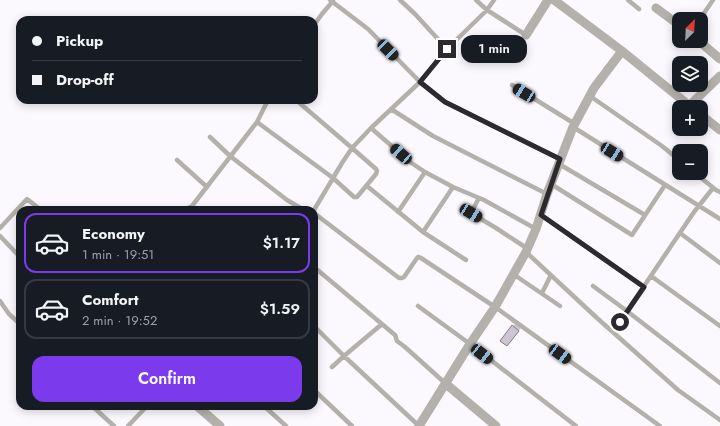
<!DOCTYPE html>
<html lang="en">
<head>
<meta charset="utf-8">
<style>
	:root { --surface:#171b24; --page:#20242c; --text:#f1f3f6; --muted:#9ea1a6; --line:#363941; --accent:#7c3aed }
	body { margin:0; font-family:Jost,sans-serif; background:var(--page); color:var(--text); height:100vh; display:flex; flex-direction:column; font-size:15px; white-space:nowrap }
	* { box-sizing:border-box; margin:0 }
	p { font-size:13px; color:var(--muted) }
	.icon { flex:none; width:22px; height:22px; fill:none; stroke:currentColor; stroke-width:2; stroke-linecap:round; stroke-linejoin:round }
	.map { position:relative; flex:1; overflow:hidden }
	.sheet { position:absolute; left:16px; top:206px; width:302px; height:204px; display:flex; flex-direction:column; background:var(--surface); border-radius:12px; box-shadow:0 2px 10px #0003 }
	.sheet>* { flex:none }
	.hud { position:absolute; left:16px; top:16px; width:302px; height:88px; border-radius:12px; box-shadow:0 2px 10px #0003; display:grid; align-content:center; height:88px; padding:0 16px; background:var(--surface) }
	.needle { width:26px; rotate:24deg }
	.fabs { position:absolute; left:672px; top:12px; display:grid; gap:8px }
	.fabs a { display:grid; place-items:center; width:36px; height:36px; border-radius:8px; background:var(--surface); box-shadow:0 2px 10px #0003; font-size:20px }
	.end { position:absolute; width:18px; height:18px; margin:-9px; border:5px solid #2d2a2f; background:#fff; box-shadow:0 0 0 2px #fff }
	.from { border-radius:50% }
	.bubble { position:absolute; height:28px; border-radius:12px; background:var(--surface); box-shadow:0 2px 10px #0003; font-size:13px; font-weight:600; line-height:28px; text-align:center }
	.car { position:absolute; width:12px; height:24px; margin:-12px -6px; border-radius:5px; box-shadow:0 0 3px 1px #0007; background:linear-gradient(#222 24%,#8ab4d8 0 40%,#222 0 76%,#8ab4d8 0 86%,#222 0) }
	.hud b { display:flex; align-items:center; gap:14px; height:38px; font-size:15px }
	.hud b+b { border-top:1px solid var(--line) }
	.hud i { width:10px; height:10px; background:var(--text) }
	ul { padding:7px 0 0; list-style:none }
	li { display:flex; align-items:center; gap:12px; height:60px; margin:0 8px 6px; padding:0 8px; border:2px solid var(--line); border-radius:12px }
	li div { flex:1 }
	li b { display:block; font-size:15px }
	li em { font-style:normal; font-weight:600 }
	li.active { border-color:var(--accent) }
	li>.icon { width:36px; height:36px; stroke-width:1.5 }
	.button { display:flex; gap:8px; margin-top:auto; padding:8px 16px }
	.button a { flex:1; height:46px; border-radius:12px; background:var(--accent); color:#fff; font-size:16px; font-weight:600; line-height:46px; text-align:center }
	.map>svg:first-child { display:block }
</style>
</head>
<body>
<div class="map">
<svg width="720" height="426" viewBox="0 0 720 426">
	<rect width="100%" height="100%" fill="#fcf9fe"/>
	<!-- shadow -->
	<path fill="#0003" d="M 515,324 L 521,328 L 509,342 L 513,326 Z"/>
	<!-- building -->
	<path fill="#cdc5d1" stroke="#817a84" d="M 512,325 L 519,331 L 507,346 L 500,341 Z"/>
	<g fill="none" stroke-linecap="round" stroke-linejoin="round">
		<!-- service -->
		<path stroke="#b4b1ac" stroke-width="4.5" d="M 330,0 L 368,29 L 420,82 L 445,102 L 560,159
			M 400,0 L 415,14 L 447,49
			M 476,0 L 487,10 L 526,35
			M 628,0 L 639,9
			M 700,19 L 713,0
			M 314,25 L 322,14 L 333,1
			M 512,85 L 575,124
			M 590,96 L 662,146 L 679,160
			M 391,109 L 433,136 L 547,194
			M 257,122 L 333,178 L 354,197 L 357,197 L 376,174 L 377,171 L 376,169 L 352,148 L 296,100
			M 573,127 L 720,219
			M 371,128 L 410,162 L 425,172 L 453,187 L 484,200 L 536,229
			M 210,137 L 230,156 L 287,200 L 304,210
			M 177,160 L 207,187
			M 559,164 L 645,215
			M 695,173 L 716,190 L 720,192
			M 551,184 L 632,235 L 665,185
			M 367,186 L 423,232 L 466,260
			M 479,198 L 471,213 L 496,228 L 528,249
			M 185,210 L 192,206 L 257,122 L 268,100
			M 314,210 L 342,163 L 352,148 L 371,128 L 420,82 L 447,49 L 487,10 L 494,0
			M 398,212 L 425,172
			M 314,213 L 399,278 L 402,278 L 404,277 L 417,258 L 418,257 L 421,258 L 495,307 L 660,426
			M 541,215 L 644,287
			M 0,228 L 27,199 L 41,210
			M 423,232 L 453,187
			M 680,233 L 720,263
			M 0,236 L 20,257
			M 526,252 L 597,318 L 678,390 L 720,420
			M 314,267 L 395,335 L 397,341 L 405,347 L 445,383
			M 513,274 L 560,306
			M 651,276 L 720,326
			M 593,286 L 627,311 L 720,383
			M 542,293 L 551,275
			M 0,301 L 9,314 L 20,324
			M 418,306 L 470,344 L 576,426
			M 314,326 L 344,356 L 419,426
			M 613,332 L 694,212 L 713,188
			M 332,367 L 344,356 L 382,324
			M 314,390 L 352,426
			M 92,406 L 114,426
			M 264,406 L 286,426
			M 128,426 L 147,406"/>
		<!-- minor -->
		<path stroke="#b4b1ac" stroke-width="9" d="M 554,0 L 622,51 L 691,107
			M 656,8 L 679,25
			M 526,35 L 548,0
			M 699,41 L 720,59
			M 689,106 L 720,76
			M 701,115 L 720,130
			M 446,384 L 496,426
			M 197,406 L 220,426
			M 419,426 L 470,344 L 495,307 L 526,252 L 536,229 L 547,194 L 573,127 L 594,88 L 622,51"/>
	</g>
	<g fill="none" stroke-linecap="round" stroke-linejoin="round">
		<!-- route -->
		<path stroke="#2d2a2f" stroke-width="5" d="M 447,49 L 420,82 L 445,102 L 560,159 L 541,215 L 644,287 L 620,322"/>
	</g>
</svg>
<div class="fabs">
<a><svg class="needle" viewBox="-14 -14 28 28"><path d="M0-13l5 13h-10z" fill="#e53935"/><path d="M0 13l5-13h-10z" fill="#9ea1a6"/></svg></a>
<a><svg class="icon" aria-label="layers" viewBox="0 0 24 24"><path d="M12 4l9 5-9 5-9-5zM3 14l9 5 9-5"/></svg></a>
<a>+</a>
<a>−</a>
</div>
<i class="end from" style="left:620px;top:322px"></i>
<i class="end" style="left:447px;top:49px"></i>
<div class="bubble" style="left:461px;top:35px;width:66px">1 min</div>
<i class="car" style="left:388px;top:50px;rotate:135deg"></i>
<i class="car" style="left:524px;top:93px;rotate:301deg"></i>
<i class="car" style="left:612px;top:152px;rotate:122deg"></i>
<i class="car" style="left:401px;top:154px;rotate:311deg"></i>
<i class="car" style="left:471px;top:213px;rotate:121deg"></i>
<i class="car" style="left:482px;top:354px;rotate:128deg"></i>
<i class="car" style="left:560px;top:354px;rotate:126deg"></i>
<div class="hud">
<b><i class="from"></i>Pickup</b>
<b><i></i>Drop-off</b>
</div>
<section class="sheet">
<ul>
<li class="active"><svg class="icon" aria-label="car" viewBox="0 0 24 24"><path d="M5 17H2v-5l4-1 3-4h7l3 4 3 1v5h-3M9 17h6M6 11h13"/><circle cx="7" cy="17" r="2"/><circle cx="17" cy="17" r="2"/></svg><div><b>Economy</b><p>1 min · 19:51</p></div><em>$1.17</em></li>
<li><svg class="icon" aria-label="car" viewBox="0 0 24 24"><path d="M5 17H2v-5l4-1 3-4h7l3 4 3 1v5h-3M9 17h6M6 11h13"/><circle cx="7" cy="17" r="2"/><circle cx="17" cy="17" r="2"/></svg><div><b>Comfort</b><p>2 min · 19:52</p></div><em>$1.59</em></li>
</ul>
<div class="button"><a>Confirm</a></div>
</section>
</div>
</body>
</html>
